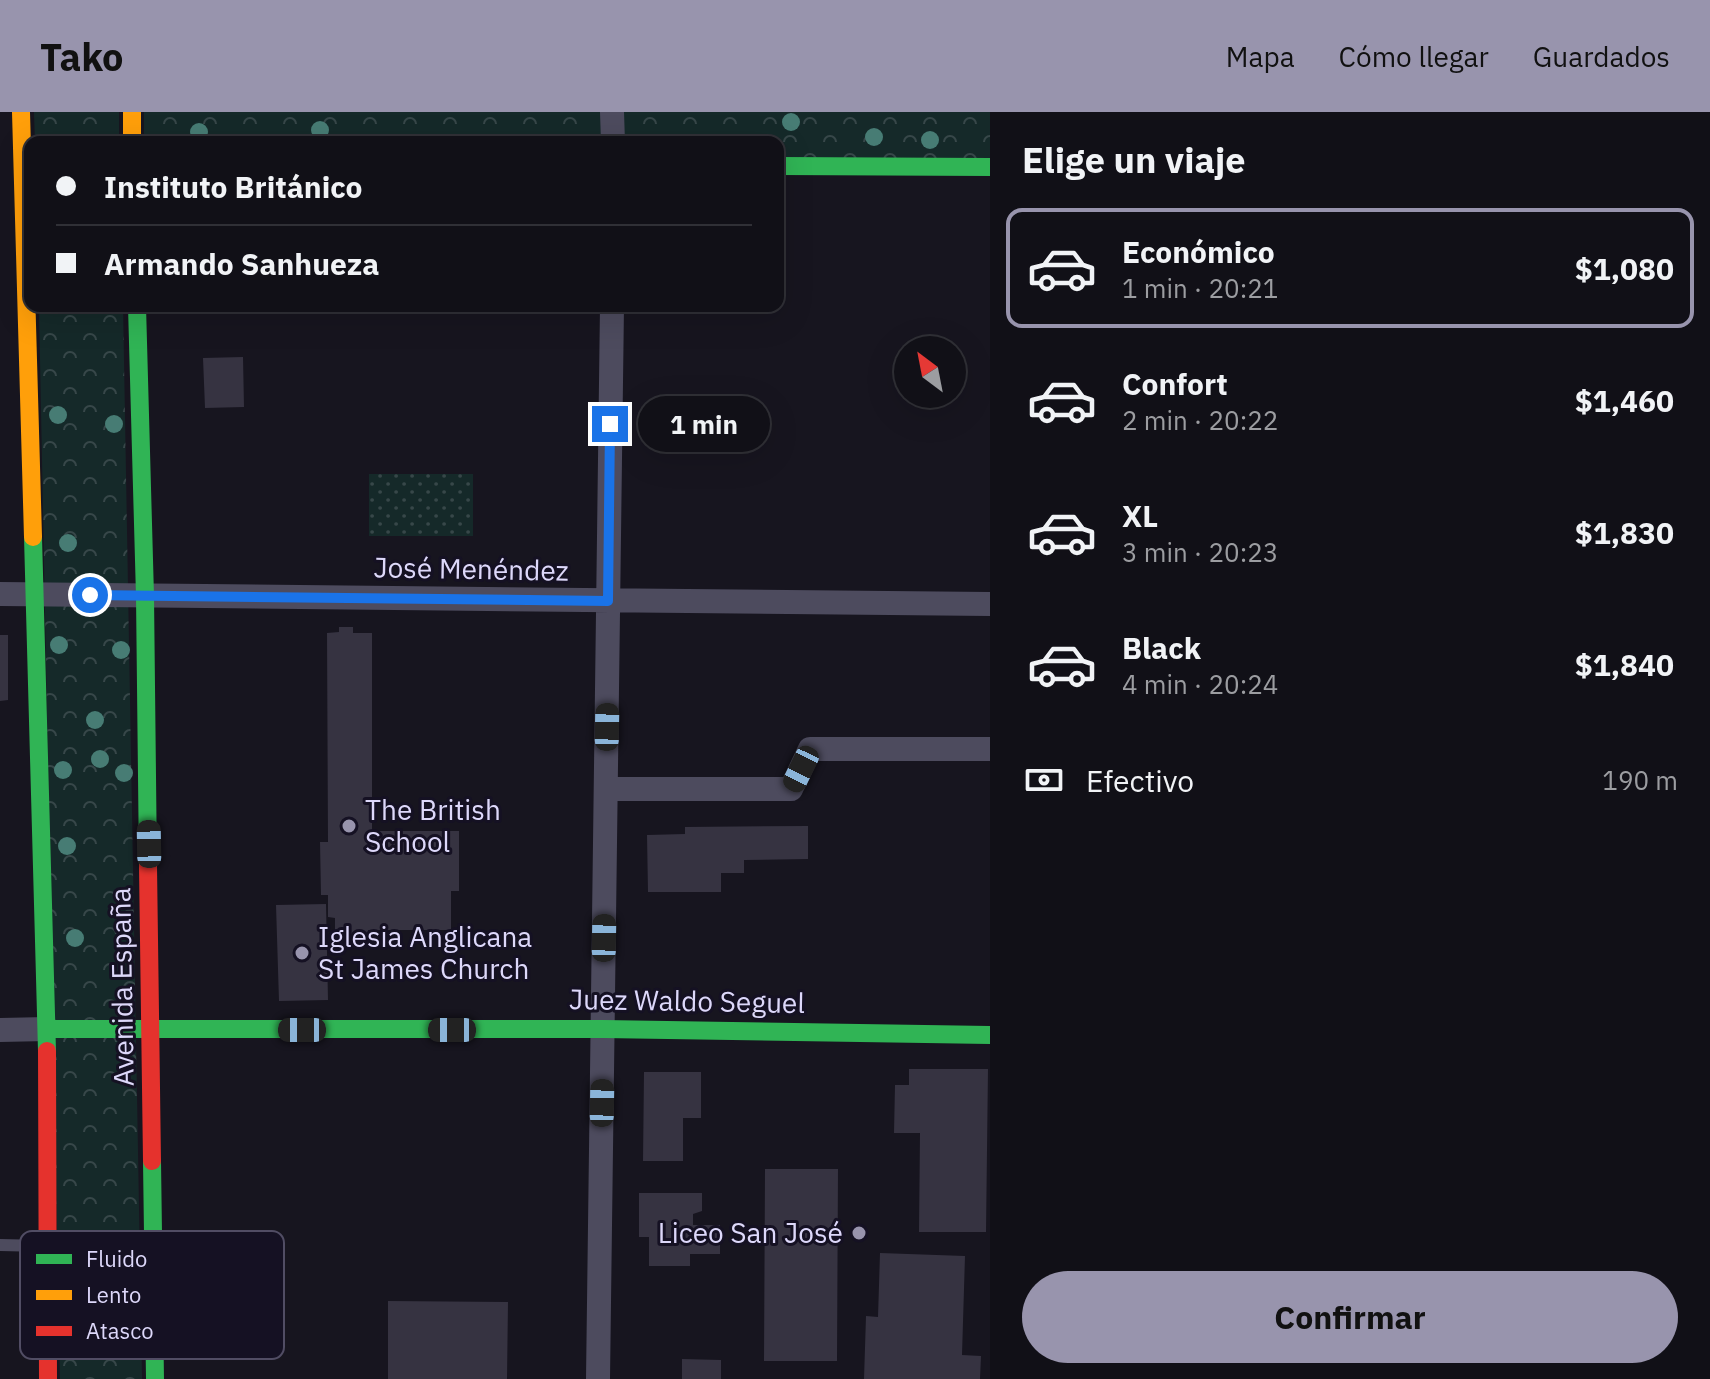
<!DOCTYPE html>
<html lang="es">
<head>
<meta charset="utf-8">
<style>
	:root { --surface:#111017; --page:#1e1e24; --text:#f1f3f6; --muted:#9c9da1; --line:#303036; --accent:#9894ad }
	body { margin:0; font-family:"IBM Plex Sans",sans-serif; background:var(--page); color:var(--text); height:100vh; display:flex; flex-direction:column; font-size:30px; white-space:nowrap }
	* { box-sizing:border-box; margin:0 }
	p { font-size:26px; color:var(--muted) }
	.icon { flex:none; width:44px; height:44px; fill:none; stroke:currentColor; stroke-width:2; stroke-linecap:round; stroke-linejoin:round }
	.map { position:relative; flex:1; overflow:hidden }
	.panel { display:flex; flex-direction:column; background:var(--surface); width:720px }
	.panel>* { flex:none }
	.top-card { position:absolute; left:24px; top:24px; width:760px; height:176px; border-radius:16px; box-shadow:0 8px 32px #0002,0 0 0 2px var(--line); display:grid; align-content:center; height:176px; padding:0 32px; background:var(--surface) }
	.needle { width:52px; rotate:328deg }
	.buttons { position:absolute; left:894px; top:224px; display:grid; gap:16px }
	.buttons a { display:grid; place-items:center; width:72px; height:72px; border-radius:50%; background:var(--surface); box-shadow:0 8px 32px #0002,0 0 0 2px var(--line); font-size:40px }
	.end { position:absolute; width:36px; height:36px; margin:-18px; border:10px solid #1a73e8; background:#fff; box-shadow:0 0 0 4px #fff }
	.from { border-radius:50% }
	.bubble { position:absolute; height:56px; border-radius:28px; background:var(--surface); box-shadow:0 8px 32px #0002,0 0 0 2px var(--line); font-size:26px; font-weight:700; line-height:56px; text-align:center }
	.car { position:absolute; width:24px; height:48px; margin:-24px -12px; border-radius:10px; box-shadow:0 0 6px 2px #0007; background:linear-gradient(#222 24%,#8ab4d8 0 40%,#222 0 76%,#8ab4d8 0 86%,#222 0) }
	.top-card b { display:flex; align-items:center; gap:28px; height:76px; font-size:30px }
	.top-card b+b { border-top:2px solid var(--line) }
	.top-card i { width:20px; height:20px; background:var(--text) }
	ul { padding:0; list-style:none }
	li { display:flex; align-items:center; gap:24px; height:120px; margin:0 16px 12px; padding:0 16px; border:4px solid transparent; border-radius:16px }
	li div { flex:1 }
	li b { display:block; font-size:30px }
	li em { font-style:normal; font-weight:700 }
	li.selected { border-color:var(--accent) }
	li>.icon { width:72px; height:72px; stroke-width:1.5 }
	h2 { padding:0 32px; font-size:36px; line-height:96px }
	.pay { display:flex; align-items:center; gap:20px; height:88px; padding:0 32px; font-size:30px }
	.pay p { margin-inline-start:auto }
	.button { display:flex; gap:16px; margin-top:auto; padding:16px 32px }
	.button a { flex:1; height:92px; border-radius:48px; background:var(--accent); color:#111; font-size:32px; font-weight:700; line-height:92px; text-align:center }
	header { display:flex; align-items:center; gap:48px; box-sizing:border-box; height:112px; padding:0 40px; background:var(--accent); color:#111 }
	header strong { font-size:38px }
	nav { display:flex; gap:44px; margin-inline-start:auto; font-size:28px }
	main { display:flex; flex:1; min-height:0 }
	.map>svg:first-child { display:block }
</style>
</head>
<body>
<header>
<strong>Tako</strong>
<nav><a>Mapa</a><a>Cómo llegar</a><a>Guardados</a></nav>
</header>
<main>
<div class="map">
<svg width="990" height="1267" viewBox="0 0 990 1267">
	<defs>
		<pattern id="grass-dots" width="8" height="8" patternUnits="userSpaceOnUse" patternTransform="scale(2)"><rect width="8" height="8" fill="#152929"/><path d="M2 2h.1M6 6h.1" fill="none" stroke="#374749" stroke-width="1.8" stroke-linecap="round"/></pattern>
		<pattern id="forest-crowns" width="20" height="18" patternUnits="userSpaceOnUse" patternTransform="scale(2)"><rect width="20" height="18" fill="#152929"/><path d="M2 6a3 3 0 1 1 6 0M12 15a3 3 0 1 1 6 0" fill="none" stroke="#374749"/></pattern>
	</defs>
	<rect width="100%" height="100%" fill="#17151f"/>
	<!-- grass -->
	<path fill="url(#grass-dots)" d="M 369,362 L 473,362 L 473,424 L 369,424 Z"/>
	<!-- forest -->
	<path fill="url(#forest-crowns)" d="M 34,0 L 119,0 L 119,30 L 35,30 Z
		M 144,0 L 990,0 L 990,59 L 778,56 L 778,30 L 144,30 Z
		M 39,194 L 123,194 L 142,1267 L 60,1267 Z"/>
	<!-- building -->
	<path fill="#363341" d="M 243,245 L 244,295 L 205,296 L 203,246 Z
		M 339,515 L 353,515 L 353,521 L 372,521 L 372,719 L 459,719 L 459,779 L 451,779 L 451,818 L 368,818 L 368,829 L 335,829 L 335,806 L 328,805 L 328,783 L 321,783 L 320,730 L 328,730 L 327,521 L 339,520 Z
		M 0,523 L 8,523 L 8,588 L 0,589 Z
		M 808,714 L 808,747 L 744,748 L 744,761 L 721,761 L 721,780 L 648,780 L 647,723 L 685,722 L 685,715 Z
		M 326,792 L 328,888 L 279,889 L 276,793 Z
		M 909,957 L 988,957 L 986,1120 L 919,1120 L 920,1021 L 894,1021 L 895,973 L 909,973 Z
		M 644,960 L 701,960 L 701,1006 L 683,1006 L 683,1049 L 643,1049 Z
		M 765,1057 L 838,1057 L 837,1249 L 764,1249 Z
		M 639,1081 L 702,1081 L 702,1099 L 693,1102 L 693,1113 L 720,1113 L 720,1142 L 690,1142 L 690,1154 L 649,1154 L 649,1125 L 639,1125 Z
		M 880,1141 L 965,1144 L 962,1243 L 981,1244 L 980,1267 L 864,1267 L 866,1204 L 878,1205 Z
		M 388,1189 L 508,1190 L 507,1267 L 388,1267 Z
		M 682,1247 L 721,1248 L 721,1267 L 682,1267 Z"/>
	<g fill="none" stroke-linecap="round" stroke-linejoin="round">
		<!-- lane -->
		<path stroke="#4d4b5e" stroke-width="12" d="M 0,1133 L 45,1134"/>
		<!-- street -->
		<path stroke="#4d4b5e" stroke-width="24" d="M 612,0 L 613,30
			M 0,482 L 990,492
			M 606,677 L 791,677 L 810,637 L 990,637
			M 0,918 L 47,917
			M 598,1267 L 612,194"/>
		<!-- fast -->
		<path stroke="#30b455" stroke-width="18" d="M 778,54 L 990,55
			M 137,194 L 145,484 L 148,754
			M 33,425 L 47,939
			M 47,917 L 603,917 L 990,923
			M 152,1049 L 155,1267"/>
		<!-- slow -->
		<path stroke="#ff9f0a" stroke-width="18" d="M 21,0 L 33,425
			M 132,0 L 132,30"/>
		<!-- jam -->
		<path stroke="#e5322d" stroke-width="18" d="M 148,754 L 152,1049
			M 47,939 L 48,1267"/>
	</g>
	<!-- trees -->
	<g fill="#477c74">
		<circle cx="791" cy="10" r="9"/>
		<circle cx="320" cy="18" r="9"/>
		<circle cx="199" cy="20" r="9"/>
		<circle cx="874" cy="25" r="9"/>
		<circle cx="930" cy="28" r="9"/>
		<circle cx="58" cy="303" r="9"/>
		<circle cx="114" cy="312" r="9"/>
		<circle cx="68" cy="431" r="9"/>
		<circle cx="59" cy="533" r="9"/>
		<circle cx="121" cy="538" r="9"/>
		<circle cx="95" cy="608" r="9"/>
		<circle cx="100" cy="647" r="9"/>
		<circle cx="63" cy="658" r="9"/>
		<circle cx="124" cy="661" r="9"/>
		<circle cx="67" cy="734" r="9"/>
		<circle cx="75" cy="826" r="9"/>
	</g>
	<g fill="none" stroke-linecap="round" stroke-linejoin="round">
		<!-- route -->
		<path stroke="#1a73e8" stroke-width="10" d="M 90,483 L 608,489 L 610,312"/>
	</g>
	<!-- markers -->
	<g fill="#9894ad" stroke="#151123" stroke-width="3">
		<circle cx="349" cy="714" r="8"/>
		<circle cx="302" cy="841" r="8"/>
		<circle cx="859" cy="1121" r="8"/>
	</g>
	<g text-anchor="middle" stroke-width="6" stroke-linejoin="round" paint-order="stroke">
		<!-- street labels -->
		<g font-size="28" fill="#ddd8fa" stroke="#151123">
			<text transform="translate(471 457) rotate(1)" y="10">José Menéndez</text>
			<text transform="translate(122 875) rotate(-91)" y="10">Avenida España</text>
			<text transform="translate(687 889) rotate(1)" y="10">Juez Waldo Seguel</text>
		</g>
		<!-- poi labels -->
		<g font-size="28" fill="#ddd8fa" stroke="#151123" text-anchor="start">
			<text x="365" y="708">The British<tspan x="365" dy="32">School</tspan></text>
			<text x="318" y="835">Iglesia Anglicana<tspan x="318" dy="32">St James Church</tspan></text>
			<text x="843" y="1131" text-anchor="end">Liceo San José</text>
		</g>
	</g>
	<!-- legend -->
	<rect x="20" y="1119" width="264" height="128" rx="12" fill="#151123" stroke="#514d64" stroke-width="2"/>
	<rect x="36" y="1142" width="36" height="10" fill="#30b455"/>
	<rect x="36" y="1178" width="36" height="10" fill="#ff9f0a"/>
	<rect x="36" y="1214" width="36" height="10" fill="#e5322d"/>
	<g font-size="22" fill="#ddd8fa">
		<text x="86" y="1155">Fluido</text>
		<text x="86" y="1191">Lento</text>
		<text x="86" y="1227">Atasco</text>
	</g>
</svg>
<div class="buttons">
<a><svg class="needle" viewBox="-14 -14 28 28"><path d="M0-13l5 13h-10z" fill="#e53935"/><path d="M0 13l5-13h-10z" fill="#9c9da1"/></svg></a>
</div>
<i class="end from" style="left:90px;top:483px"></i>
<i class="end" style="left:610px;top:312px"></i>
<div class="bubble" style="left:638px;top:284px;width:132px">1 min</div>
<i class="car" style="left:607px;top:615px;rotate:1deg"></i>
<i class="car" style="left:801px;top:657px;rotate:206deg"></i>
<i class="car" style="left:149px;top:732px;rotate:359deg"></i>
<i class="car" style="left:604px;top:826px;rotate:1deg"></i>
<i class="car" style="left:302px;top:918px;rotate:270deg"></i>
<i class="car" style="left:452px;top:918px;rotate:270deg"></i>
<i class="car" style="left:602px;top:991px;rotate:1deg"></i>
<div class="top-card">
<b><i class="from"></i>Instituto Británico</b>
<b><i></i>Armando Sanhueza</b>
</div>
</div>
<section class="panel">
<h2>Elige un viaje</h2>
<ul>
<li class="selected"><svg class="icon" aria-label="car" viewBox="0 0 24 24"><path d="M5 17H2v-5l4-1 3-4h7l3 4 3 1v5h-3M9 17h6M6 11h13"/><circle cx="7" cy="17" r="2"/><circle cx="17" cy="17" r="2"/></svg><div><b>Económico</b><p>1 min · 20:21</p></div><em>$1,080</em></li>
<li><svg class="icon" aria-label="car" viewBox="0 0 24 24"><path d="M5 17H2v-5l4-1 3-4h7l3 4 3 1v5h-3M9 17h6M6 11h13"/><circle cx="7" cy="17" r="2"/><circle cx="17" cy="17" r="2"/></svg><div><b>Confort</b><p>2 min · 20:22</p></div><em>$1,460</em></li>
<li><svg class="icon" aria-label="car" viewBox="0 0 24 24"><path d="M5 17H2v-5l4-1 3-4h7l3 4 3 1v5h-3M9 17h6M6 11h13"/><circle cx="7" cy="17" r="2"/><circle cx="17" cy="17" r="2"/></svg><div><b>XL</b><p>3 min · 20:23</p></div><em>$1,830</em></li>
<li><svg class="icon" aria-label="car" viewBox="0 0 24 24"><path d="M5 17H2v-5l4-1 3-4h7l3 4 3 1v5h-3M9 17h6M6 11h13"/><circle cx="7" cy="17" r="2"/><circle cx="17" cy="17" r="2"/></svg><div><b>Black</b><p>4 min · 20:24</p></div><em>$1,840</em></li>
</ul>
<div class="pay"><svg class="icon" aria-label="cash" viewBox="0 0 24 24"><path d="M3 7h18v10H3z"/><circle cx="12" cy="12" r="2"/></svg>Efectivo<p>190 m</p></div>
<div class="button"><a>Confirmar</a></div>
</section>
</main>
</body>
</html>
